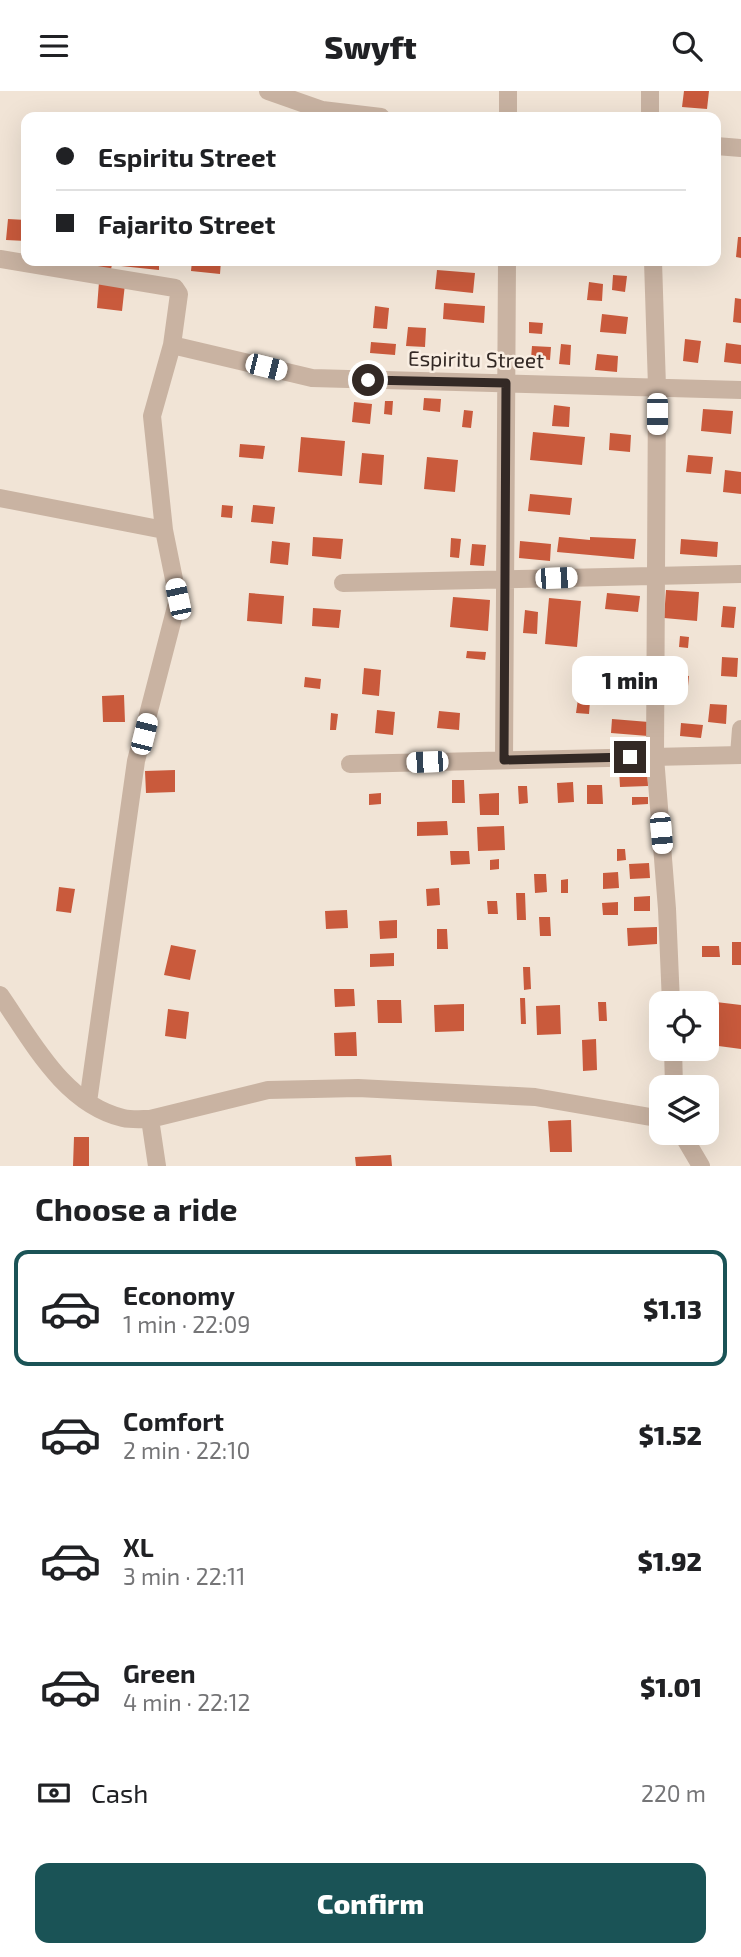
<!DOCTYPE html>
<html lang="en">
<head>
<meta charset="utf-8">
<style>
	:root { --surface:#fff; --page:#f6f6f6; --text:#202124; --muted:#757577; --line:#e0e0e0; --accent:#1a5356 }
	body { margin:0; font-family:"Exo 2",sans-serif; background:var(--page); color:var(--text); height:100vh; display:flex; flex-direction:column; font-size:26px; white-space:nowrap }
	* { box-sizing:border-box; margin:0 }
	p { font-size:23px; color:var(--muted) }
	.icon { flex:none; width:38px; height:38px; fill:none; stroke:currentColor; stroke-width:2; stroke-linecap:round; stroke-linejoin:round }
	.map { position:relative; height:1075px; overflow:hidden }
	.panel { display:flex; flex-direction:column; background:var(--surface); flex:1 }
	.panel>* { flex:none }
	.banner { position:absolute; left:21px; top:21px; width:700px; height:154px; border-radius:14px; box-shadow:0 7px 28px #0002; display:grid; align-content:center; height:154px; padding:0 35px; background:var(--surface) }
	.controls { position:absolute; left:649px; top:900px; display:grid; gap:14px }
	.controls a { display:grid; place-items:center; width:70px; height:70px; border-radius:14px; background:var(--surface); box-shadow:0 7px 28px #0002; font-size:35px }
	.end { position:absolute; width:32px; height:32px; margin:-16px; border:9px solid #332925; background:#fff; box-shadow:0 0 0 4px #fff }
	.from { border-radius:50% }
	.bubble { position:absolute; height:49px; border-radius:14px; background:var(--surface); box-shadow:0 7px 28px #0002; font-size:23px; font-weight:800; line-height:49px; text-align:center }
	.car { position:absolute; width:21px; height:42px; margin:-21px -10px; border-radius:9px; box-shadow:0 0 5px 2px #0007; background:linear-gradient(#fff 24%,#345 0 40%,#fff 0 76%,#345 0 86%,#fff 0) }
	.banner b { display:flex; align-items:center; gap:24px; height:66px; font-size:26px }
	.banner b+b { border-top:2px solid var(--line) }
	.banner i { width:18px; height:18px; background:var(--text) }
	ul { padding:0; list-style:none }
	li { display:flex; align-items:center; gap:21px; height:116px; margin:0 14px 10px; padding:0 21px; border:4px solid transparent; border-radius:14px }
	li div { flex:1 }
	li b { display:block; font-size:26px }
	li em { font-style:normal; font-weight:800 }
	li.selected { border-color:var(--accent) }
	li>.icon { width:63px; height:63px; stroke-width:1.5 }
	h2 { padding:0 35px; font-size:32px; line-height:84px }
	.pay { display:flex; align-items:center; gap:18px; height:77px; padding:0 35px; font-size:26px }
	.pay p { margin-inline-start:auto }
	.cta { display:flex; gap:14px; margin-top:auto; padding:14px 35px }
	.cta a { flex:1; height:80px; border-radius:14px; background:var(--accent); color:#fff; font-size:28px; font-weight:800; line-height:80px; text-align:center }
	header { display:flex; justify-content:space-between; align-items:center; height:91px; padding:0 35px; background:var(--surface); font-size:32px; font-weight:800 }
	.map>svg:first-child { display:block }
</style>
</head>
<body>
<header><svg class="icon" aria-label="menu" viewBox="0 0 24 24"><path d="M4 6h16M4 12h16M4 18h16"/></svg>Swyft<svg class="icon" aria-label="search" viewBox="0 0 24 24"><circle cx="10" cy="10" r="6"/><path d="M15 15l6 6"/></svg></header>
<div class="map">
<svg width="741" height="1075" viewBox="0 0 741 1075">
	<rect width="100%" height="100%" fill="#f1e4d6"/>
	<!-- building -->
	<path fill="#c95a3c" d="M 684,0 L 709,0 L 707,18 L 682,16 Z
		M 8,128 L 26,129 L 26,150 L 6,149 Z
		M 738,146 L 741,146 L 741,167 L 736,166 Z
		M 75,170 L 113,170 L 110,182 L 74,174 Z
		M 122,170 L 159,170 L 159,179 L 121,175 Z
		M 192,170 L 221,170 L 220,183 L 191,180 Z
		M 437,179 L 475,182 L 473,202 L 435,198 Z
		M 613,184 L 627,185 L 625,201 L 612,199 Z
		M 99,191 L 125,193 L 122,220 L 97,217 Z
		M 589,191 L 603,193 L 602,210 L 587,209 Z
		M 735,207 L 741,208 L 741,232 L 733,231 Z
		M 444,212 L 485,215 L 484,232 L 443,228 Z
		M 375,215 L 389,217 L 387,238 L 373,237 Z
		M 602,223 L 628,226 L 626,243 L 600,241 Z
		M 529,231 L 543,232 L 542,243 L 529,242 Z
		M 408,236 L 426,237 L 425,256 L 406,255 Z
		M 685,248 L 701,250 L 698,272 L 683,270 Z
		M 371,251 L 396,253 L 395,264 L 370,262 Z
		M 726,252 L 741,254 L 741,273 L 724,271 Z
		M 561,253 L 571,254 L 570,274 L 559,273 Z
		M 532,255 L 551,256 L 550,269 L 531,267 Z
		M 597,263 L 618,265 L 617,281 L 595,279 Z
		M 424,307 L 441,308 L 440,321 L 423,319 Z
		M 385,310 L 393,310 L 392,324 L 384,323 Z
		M 354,311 L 372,313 L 370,333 L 352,331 Z
		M 554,314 L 570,316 L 569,336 L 552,335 Z
		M 703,318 L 733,320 L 731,343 L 701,340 Z
		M 464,319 L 473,320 L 471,337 L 462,336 Z
		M 533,341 L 585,346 L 582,374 L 530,369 Z
		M 610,342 L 631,344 L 630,361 L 609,359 Z
		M 301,346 L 345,350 L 342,385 L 298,381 Z
		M 240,353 L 265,355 L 263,368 L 239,366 Z
		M 362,362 L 384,364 L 382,394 L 359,392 Z
		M 688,364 L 713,366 L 711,383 L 686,381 Z
		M 427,366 L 458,369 L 455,401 L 424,398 Z
		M 725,379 L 741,381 L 741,403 L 723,401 Z
		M 530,403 L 572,407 L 570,424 L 528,420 Z
		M 222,414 L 233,415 L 232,427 L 221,426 Z
		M 253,414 L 275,416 L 273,433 L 251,431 Z
		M 313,446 L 343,448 L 341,468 L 312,465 Z
		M 559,446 L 590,449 L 590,446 L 636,448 L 634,468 L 557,461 Z
		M 451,447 L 461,448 L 459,467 L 450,466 Z
		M 681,448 L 718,451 L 717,466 L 680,463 Z
		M 272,450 L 290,452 L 288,474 L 270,472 Z
		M 520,450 L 551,453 L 550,470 L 519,467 Z
		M 472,453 L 486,454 L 484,475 L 470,474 Z
		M 666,499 L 699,501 L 697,530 L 664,527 Z
		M 249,502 L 284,505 L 282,533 L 247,530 Z
		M 607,502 L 640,505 L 638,521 L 605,518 Z
		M 453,506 L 490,509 L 488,540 L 450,536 Z
		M 549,507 L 581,510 L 577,556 L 545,553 Z
		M 723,515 L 736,516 L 734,537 L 721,536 Z
		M 313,517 L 341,519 L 339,537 L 312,535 Z
		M 525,519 L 538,521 L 537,543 L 523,542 Z
		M 680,545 L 689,546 L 688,557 L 679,556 Z
		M 467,560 L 486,561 L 485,569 L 466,567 Z
		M 722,566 L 738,567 L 737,586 L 721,585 Z
		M 601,576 L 639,579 L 637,602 L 599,599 Z
		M 364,577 L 381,579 L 379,605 L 362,603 Z
		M 681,584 L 689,585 L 688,595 L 680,595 Z
		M 305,586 L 321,588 L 320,598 L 304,596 Z
		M 124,604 L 125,631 L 103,631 L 102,605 Z
		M 578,608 L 590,610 L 589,623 L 576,622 Z
		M 710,613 L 727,614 L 726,633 L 708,631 Z
		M 377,619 L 395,621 L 393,644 L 375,642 Z
		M 439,620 L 460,622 L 459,639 L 437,637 Z
		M 331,622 L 338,623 L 336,639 L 330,639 Z
		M 612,628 L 649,631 L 648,645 L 611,642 Z
		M 681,632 L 703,634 L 701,647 L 680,645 Z
		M 619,678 L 647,678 L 648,695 L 620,696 Z
		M 175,679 L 175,701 L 146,702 L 145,680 Z
		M 452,689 L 464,689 L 465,712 L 452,712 Z
		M 573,691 L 574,711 L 558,712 L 557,692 Z
		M 587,694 L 602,694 L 603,713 L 587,713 Z
		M 518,695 L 527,695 L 528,712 L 519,713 Z
		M 381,702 L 381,713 L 369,714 L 369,703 Z
		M 499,702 L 499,724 L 480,724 L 479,703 Z
		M 632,706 L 648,706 L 648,713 L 632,714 Z
		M 447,730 L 448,744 L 417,745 L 417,731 Z
		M 504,735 L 505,759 L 478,760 L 477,736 Z
		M 617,758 L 625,758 L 626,769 L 617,770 Z
		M 450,760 L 469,760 L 470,773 L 451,774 Z
		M 499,768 L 499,778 L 490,779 L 490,769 Z
		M 649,772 L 650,787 L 630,788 L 629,773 Z
		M 618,781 L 619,797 L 603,798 L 603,782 Z
		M 534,783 L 546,783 L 547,801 L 535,802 Z
		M 568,788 L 568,802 L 561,802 L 561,789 Z
		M 59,796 L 75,798 L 71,822 L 56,820 Z
		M 439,797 L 440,814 L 427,815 L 426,798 Z
		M 516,802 L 525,802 L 526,829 L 517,829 Z
		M 650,805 L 650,820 L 634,820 L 634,806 Z
		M 487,810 L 497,810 L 498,823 L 488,823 Z
		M 618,811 L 618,824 L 603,824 L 602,812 Z
		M 347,819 L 348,837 L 326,838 L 325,820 Z
		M 539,826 L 550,826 L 551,845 L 540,845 Z
		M 397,829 L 397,847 L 380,848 L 379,830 Z
		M 657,836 L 657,853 L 628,855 L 627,837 Z
		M 437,838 L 447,838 L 448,858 L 437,858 Z
		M 732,851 L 741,851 L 741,874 L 732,874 Z
		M 171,854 L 196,859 L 190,889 L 164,884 Z
		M 702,855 L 719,855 L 720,866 L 702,866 Z
		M 394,862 L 394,875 L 370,876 L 370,863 Z
		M 523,876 L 530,876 L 531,898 L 524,899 Z
		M 334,898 L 354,898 L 355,915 L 335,916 Z
		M 520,907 L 525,907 L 526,933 L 521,933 Z
		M 377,909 L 401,909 L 402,932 L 378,932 Z
		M 598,911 L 606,911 L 607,930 L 599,930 Z
		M 716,911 L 741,914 L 741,958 L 711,954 Z
		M 464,913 L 464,940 L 435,941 L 434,914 Z
		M 560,914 L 561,943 L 537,944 L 536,915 Z
		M 168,918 L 189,921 L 186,948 L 165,945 Z
		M 356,941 L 357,965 L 335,965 L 334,942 Z
		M 596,948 L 597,979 L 583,980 L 582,949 Z
		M 571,1029 L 572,1061 L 550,1061 L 548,1030 Z
		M 74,1046 L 89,1046 L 89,1075 L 73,1075 Z
		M 391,1064 L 392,1075 L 356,1075 L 355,1066 Z"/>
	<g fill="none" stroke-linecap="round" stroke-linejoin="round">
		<!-- minor -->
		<path stroke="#c9b3a2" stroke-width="18" d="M 268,0 L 322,19 L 381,26
			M 508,26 L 508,0
			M 650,26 L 650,0
			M 716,55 L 741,57
			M 0,168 L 175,197 L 179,203 L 172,254 L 152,325 L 164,439 L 178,508 L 136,670 L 88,1011
			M 653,170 L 657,296 L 655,666 L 667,818 L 671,912
			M 172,254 L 312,287 L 741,299
			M 0,407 L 164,439
			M 343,492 L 741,483
			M 739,664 L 741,638
			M 504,669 L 507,170
			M 350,673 L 741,664
			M 0,904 C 32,950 64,1013 123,1027 C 132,1029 142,1028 150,1028
			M 673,957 L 674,996
			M 681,1041 L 701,1075
			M 157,1075 L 150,1028 L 268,999 L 358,997 L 535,1006 L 662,1028"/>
	</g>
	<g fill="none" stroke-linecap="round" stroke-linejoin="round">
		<!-- route -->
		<path stroke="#332925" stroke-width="9" d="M 368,289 L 506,292 L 504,669 L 630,666"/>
	</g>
	<g text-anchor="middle" stroke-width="5" stroke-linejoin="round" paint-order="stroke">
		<!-- street labels -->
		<g font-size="21" fill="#332925" stroke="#f9eee2">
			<text transform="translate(476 269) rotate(1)" y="7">Espiritu Street</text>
		</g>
	</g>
</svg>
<div class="controls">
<a><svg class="icon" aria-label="locate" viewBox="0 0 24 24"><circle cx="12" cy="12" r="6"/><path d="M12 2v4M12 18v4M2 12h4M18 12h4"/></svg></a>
<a><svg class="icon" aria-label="layers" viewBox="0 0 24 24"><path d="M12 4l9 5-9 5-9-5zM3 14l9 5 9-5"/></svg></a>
</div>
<i class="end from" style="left:368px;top:289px"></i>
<i class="end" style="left:630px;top:666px"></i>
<div class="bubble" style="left:572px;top:565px;width:116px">1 min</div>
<i class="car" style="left:266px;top:276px;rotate:104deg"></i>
<i class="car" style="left:657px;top:323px;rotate:180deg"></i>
<i class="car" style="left:556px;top:487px;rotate:88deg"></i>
<i class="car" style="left:178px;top:508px;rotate:348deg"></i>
<i class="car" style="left:144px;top:643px;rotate:14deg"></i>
<i class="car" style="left:427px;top:671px;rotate:268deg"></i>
<i class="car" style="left:661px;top:742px;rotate:175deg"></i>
<div class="banner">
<b><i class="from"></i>Espiritu Street</b>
<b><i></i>Fajarito Street</b>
</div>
</div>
<section class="panel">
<h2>Choose a ride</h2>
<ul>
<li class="selected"><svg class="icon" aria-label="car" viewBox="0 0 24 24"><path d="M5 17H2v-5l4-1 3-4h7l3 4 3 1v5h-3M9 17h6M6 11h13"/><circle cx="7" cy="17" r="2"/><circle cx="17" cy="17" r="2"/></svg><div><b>Economy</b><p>1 min · 22:09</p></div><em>$1.13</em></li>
<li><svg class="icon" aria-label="car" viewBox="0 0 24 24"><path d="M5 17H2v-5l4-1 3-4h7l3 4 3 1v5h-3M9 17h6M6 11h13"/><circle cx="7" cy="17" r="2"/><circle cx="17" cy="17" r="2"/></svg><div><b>Comfort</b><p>2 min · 22:10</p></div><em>$1.52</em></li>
<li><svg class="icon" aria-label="car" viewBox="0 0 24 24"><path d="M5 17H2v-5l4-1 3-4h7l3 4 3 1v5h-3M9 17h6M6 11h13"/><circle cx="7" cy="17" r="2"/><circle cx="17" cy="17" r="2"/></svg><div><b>XL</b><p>3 min · 22:11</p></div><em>$1.92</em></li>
<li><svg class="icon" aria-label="car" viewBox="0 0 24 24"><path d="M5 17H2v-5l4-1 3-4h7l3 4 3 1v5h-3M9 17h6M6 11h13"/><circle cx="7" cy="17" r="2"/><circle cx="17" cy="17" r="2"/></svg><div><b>Green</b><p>4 min · 22:12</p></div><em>$1.01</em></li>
</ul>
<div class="pay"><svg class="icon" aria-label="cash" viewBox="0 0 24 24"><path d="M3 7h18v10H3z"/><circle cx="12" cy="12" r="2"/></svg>Cash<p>220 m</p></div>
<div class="cta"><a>Confirm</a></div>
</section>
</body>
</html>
